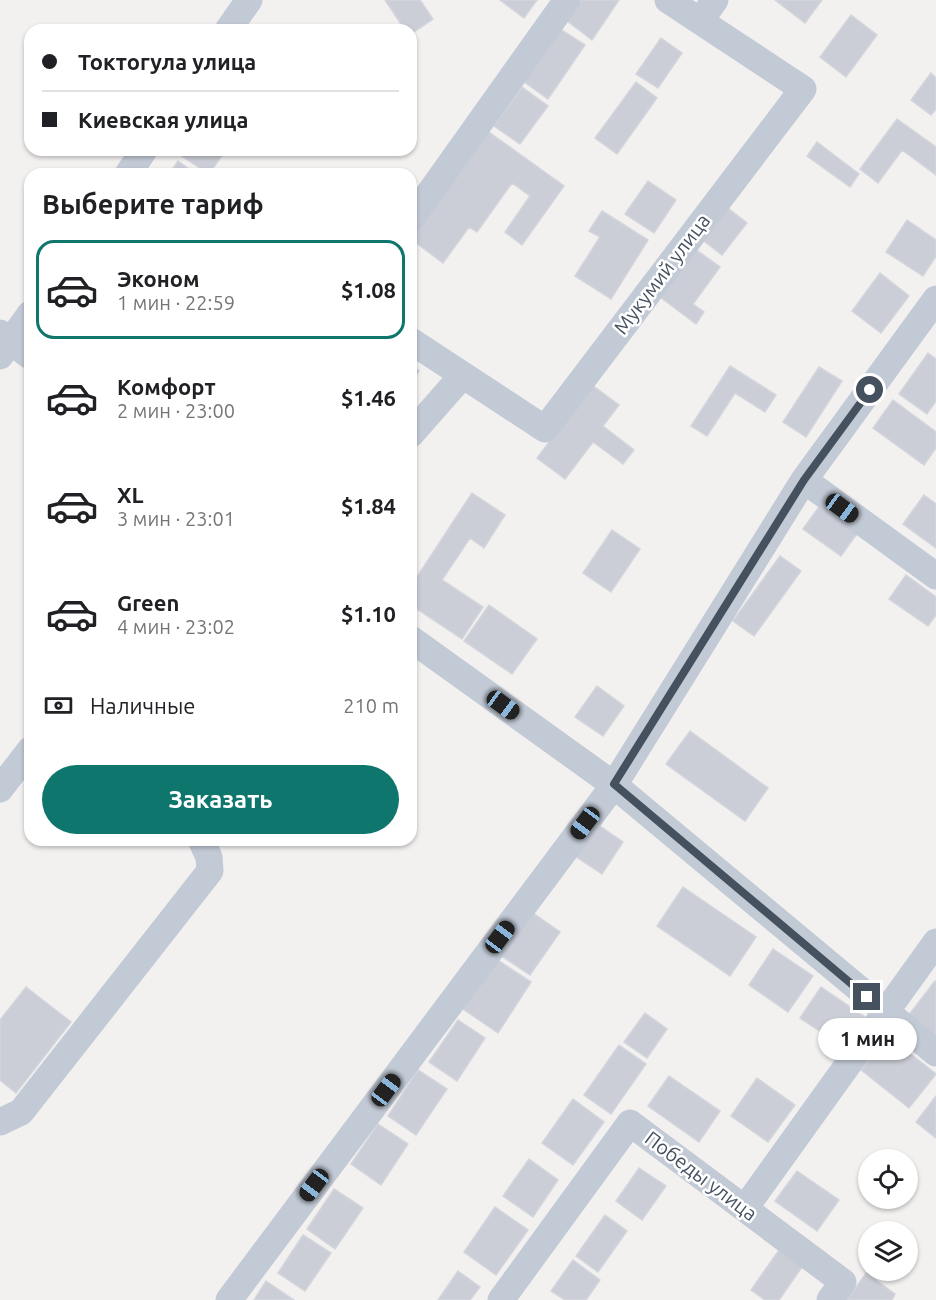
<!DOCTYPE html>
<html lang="ru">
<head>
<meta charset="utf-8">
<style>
	:root { --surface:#fff; --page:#f6f6f6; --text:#202124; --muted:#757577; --line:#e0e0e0; --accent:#0f766e }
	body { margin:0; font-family:Ubuntu,sans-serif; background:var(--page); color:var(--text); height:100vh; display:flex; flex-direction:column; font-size:22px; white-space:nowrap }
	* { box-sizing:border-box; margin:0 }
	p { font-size:20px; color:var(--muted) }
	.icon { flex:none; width:33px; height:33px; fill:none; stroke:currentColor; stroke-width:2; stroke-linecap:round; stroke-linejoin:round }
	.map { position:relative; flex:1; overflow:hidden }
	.sheet { position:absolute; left:24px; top:168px; width:393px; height:678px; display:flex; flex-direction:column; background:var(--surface); border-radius:18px; box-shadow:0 2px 4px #0004 }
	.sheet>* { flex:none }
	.top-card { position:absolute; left:24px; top:24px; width:393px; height:132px; border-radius:18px; box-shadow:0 2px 4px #0004; display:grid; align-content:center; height:132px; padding:0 18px; background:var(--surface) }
	.controls { position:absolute; left:858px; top:1149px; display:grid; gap:12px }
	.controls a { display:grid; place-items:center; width:60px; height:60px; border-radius:50%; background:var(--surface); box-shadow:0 2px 4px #0004; font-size:30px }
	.end { position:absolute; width:27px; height:27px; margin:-14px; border:8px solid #46515f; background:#fff; box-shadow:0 0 0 3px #fff }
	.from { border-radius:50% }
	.bubble { position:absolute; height:42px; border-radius:21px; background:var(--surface); box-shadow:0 2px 4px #0004; font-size:20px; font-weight:600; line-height:42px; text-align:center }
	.car { position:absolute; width:18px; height:36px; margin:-18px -9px; border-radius:8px; box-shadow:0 0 4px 2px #0007; background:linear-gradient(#222 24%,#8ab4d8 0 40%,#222 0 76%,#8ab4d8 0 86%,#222 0) }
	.top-card b { display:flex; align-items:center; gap:21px; height:57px; font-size:22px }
	.top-card b+b { border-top:2px solid var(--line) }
	.top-card i { width:15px; height:15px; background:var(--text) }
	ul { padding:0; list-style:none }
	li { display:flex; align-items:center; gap:18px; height:99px; margin:0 12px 9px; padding:0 6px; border:3px solid transparent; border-radius:18px }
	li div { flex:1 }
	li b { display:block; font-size:22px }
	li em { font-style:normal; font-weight:600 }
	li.active { border-color:var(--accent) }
	li>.icon { width:54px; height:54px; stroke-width:1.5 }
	h2 { padding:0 18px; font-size:27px; line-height:72px }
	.pay { display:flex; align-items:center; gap:15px; height:66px; padding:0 18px; font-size:22px }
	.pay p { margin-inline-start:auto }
	.action { display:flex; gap:12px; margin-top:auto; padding:12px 18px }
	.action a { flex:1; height:69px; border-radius:36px; background:var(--accent); color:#fff; font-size:24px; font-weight:600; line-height:69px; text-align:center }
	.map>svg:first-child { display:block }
</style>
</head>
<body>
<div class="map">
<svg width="936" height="1300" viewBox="0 0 936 1300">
	<rect width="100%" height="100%" fill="#f3f0f0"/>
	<!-- building -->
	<path fill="#cbced6" stroke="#d3d5dc" stroke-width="1.5" d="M 385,0 L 420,0 L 433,19 L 411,34 L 411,30 L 405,30 Z
		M 500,0 L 537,0 L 524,18 Z
		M 581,0 L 619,0 L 592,40 L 566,20 Z
		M 775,0 L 822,0 L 805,23 Z
		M 851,15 L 877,35 L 846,77 L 820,57 Z
		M 560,29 L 585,45 L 548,99 L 523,81 Z
		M 661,38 L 682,53 L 658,88 L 636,74 Z
		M 931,73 L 936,78 L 936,109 L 931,115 L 911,100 Z
		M 636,82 L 657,98 L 617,154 L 595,138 Z
		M 522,87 L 548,106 L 520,144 L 494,126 Z
		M 897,119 L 936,147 L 936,175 L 902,150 L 878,183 L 860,169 Z
		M 486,130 L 564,186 L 522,245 L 505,232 L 530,196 L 512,183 L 477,232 L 469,227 L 443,263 L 411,239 L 411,236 Z
		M 817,142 L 859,174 L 850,187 L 807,156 Z
		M 183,150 L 226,150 L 209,174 L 180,155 Z
		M 178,161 L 196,174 L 169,174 Z
		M 648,181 L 676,200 L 654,233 L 625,214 Z
		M 724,205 L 747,223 L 722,255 L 699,237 Z
		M 602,211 L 648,240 L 611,299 L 575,276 L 600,237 L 589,231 Z
		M 907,220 L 936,240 L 936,256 L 923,276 L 886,252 Z
		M 691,246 L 720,267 L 693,304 L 704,312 L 696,324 L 656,294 Z
		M 880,273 L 909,296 L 881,333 L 852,311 Z
		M 928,353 L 936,359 L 936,401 L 927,414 L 899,394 Z
		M 411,365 L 419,371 L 411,382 Z
		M 730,366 L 776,395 L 765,412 L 735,393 L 707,436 L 691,426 Z
		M 819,367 L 842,381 L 806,437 L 783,422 Z
		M 592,385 L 619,405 L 603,426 L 634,450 L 623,464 L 593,442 L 565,479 L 537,458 Z
		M 893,400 L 936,432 L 936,448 L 924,465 L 873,428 Z
		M 472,493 L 505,515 L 484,548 L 470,538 L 442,580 L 483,607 L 462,639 L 411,605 L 411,586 Z
		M 924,495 L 936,504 L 936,548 L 903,524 Z
		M 821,504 L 859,531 L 841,556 L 803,529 Z
		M 612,530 L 640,549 L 611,592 L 583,573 Z
		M 780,556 L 801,571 L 754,636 L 733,621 Z
		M 906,575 L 936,597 L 936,615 L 928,626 L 889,599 Z
		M 489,605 L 537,639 L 512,674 L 464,641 Z
		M 597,686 L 624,706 L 603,736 L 575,717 Z
		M 690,731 L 768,788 L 745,821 L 666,764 Z
		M 597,824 L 623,842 L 602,874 L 575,856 Z
		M 683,887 L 756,937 L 730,976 L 657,926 Z
		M 530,911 L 560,932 L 530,975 L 500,955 Z
		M 773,949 L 813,976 L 788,1012 L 749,985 Z
		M 496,959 L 531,982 L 498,1033 L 463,1009 Z
		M 935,981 L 936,982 L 936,1036 L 905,1020 Z
		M 26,987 L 71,1022 L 16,1093 L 0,1080 L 0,1020 Z
		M 821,987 L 865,1017 L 845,1048 L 800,1018 Z
		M 645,1013 L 667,1029 L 647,1058 L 624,1042 Z
		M 458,1020 L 485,1038 L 457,1081 L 429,1062 Z
		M 888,1036 L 936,1074 L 909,1108 L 861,1070 Z
		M 619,1045 L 646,1064 L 611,1114 L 584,1095 Z
		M 418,1070 L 447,1089 L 416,1135 L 388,1116 Z
		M 669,1076 L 720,1111 L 699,1142 L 648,1106 Z
		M 757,1078 L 795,1105 L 768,1142 L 731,1116 Z
		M 936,1096 L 936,1138 L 916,1122 Z
		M 573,1099 L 604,1122 L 573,1165 L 542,1143 Z
		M 378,1124 L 408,1144 L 381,1185 L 351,1164 Z
		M 529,1159 L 558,1180 L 533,1217 L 503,1196 Z
		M 639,1168 L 666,1186 L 642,1220 L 616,1201 Z
		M 797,1171 L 839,1200 L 817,1231 L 775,1201 Z
		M 334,1189 L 363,1208 L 335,1249 L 307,1229 Z
		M 495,1207 L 528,1230 L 496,1275 L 464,1252 Z
		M 605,1215 L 627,1231 L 598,1272 L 576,1256 Z
		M 303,1235 L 331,1253 L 305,1291 L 278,1273 Z
		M 779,1250 L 802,1267 L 779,1300 L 765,1300 L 751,1290 Z
		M 573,1260 L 600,1280 L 586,1300 L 565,1300 L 551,1291 Z
		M 458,1271 L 480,1287 L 470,1300 L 438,1300 Z
		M 866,1273 L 895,1294 L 892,1300 L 847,1300 Z
		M 266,1281 L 294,1300 L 254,1300 Z"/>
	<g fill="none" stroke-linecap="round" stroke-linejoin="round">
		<!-- minor -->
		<path stroke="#c2cad6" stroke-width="27" d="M 700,21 L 715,0
			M 228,30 L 249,0
			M 128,174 L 144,150
			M 411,219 L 567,0
			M 0,333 L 30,356
			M 411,341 L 545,429 L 803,89 L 668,0
			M 0,356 L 30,314
			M 411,434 L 462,376
			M 804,480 L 936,576
			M 411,639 L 614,785 L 936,1053
			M 0,789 L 30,750
			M 0,1122 L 21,1112 L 210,871 L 209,857 L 201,840
			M 745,1208 L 936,942
			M 229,1300 L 614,785 L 804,480 L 936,299
			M 501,1300 L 630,1123 L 843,1282 L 830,1300"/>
	</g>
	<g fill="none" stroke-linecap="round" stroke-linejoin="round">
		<!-- route -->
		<path stroke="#46515f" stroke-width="8" d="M 867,997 L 614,784 L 804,480 L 870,390"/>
	</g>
	<g text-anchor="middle" stroke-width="5" stroke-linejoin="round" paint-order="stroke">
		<!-- street labels -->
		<g font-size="20" fill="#46515f" stroke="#fff">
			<text transform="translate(662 274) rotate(-53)" y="7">Мукумий улица</text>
			<text transform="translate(701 1176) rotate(37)" y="7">Победы улица</text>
		</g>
	</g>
</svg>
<div class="controls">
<a><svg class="icon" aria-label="locate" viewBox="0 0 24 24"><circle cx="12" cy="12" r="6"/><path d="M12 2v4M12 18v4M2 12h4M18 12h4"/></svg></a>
<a><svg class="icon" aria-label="layers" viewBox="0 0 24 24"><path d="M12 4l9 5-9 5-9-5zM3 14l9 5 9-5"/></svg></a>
</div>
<i class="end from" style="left:870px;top:390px"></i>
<i class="end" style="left:867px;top:997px"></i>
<div class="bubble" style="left:818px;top:1018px;width:99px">1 мин</div>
<i class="car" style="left:842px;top:508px;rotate:126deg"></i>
<i class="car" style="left:503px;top:705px;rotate:126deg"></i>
<i class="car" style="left:585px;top:823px;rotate:217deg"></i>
<i class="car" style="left:500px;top:937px;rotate:37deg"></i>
<i class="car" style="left:386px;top:1090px;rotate:37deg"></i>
<i class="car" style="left:314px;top:1185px;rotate:217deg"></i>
<div class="top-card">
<b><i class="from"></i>Токтогула улица</b>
<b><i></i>Киевская улица</b>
</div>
<section class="sheet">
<h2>Выберите тариф</h2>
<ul>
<li class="active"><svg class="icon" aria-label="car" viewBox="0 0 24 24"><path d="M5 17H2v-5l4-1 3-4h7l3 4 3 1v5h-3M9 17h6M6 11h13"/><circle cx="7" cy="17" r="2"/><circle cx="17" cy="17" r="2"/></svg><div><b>Эконом</b><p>1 мин · 22:59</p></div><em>$1.08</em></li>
<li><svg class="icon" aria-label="car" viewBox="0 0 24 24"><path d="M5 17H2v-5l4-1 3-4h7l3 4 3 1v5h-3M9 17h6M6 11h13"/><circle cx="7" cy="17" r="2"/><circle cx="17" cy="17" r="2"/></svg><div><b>Комфорт</b><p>2 мин · 23:00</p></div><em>$1.46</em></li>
<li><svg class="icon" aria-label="car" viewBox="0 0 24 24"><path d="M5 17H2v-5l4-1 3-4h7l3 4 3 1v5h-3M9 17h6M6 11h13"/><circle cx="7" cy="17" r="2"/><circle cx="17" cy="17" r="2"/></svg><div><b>XL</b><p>3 мин · 23:01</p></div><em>$1.84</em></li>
<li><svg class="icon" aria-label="car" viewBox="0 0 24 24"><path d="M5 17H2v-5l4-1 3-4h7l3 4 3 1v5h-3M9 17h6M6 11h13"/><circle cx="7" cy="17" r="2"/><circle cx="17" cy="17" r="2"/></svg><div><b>Green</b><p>4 мин · 23:02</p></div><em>$1.10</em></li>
</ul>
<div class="pay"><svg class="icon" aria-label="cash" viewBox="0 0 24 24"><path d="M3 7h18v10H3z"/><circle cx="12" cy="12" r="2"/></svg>Наличные<p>210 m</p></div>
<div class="action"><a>Заказать</a></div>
</section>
</div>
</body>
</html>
